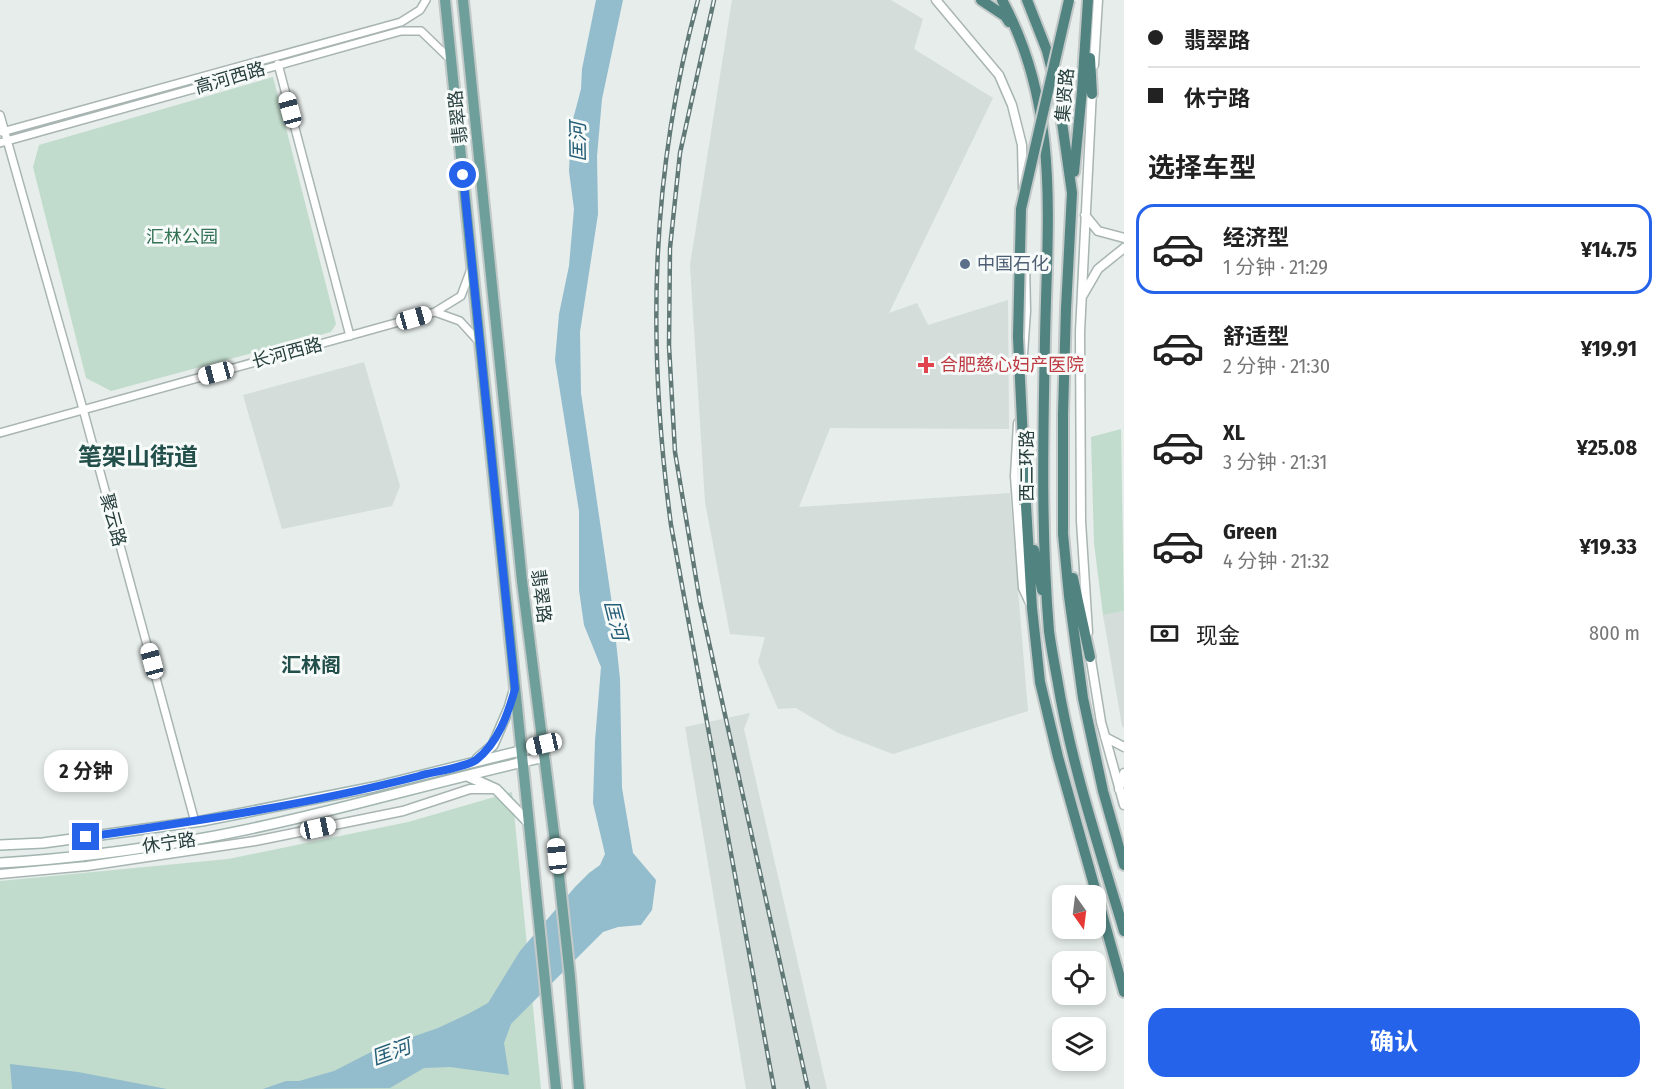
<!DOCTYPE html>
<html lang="zh">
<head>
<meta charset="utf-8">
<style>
	:root { --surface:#fff; --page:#f2f2f2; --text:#222; --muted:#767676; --line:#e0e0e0; --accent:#2563eb }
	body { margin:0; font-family:"Fira Sans Condensed","Noto Sans SC",sans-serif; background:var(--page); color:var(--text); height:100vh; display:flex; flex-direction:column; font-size:22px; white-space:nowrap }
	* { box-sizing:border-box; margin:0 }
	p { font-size:20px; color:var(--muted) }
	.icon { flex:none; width:33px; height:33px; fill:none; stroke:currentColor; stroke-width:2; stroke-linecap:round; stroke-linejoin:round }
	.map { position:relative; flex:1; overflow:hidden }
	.panel { display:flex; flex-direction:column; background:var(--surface); width:540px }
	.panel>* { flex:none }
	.banner { display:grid; align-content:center; height:132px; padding:0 24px; background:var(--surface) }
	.needle { width:39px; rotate:166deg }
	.buttons { position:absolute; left:1052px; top:885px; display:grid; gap:12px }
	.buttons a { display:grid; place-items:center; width:54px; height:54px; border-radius:12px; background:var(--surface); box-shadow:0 3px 9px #0003; font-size:30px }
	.end { position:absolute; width:27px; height:27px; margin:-14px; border:8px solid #2563eb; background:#fff; box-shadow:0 0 0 3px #fff }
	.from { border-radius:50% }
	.bubble { position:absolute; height:42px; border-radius:18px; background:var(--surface); box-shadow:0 3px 9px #0003; font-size:20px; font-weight:700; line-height:42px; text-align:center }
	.car { position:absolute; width:18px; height:36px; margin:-18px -9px; border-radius:8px; box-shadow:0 0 4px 2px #0007; background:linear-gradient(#fff 24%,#345 0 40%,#fff 0 76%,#345 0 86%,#fff 0) }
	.banner b { display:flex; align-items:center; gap:21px; height:57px; font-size:22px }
	.banner b+b { border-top:2px solid var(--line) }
	.banner i { width:15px; height:15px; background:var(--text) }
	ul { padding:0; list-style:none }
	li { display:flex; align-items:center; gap:18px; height:90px; margin:0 12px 9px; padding:0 12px; border:3px solid transparent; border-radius:18px }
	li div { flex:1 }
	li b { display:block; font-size:22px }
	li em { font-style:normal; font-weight:700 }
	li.selected { border-color:var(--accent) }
	li>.icon { width:54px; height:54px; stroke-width:1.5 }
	h2 { padding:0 24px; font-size:27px; line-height:72px }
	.pay { display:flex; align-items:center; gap:15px; height:66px; padding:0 24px; font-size:22px }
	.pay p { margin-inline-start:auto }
	.button { display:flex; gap:12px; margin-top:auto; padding:12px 24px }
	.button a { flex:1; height:69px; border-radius:18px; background:var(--accent); color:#fff; font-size:24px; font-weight:700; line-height:69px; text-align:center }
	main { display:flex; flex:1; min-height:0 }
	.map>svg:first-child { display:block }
</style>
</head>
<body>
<main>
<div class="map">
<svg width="1124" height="1089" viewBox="0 0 1124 1089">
	<rect width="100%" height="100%" fill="#e6edeb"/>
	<!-- built -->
	<path fill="#d4ddda" d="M 732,0 L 891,0 L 923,19 L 914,49 L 993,98 L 889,313 L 917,303 L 928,325 L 1008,300 L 1009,429 L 830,428 L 799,507 L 1010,493 L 1028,711 L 893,754 L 838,733 L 796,708 L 778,709 L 758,662 L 765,637 L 730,634 L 705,502 L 690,265 Z
		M 364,362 L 400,486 L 392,506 L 282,529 L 243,395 Z
		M 1124,611 L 1124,728 L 1122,726 L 1103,615 Z
		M 750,713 L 744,729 L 827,1089 L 746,1089 L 685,727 Z"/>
	<!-- green -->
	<path fill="#c1dccc" d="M 273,77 L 336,324 L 331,332 L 111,391 L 86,378 L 33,167 L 39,145 Z
		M 1121,429 L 1124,611 L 1103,615 L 1094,543 L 1091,437 Z
		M 512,792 L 541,1089 L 0,1089 L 0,881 L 228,859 L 408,822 Z"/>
	<!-- water -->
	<path fill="#93bccd" d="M 596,0 L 623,0 L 602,99 L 597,156 L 598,214 L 580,332 L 581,393 L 612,604 L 620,679 L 622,788 L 633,853 L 656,880 L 652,910 L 641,925 L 618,927 L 603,932 L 511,1024 L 504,1043 L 509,1075 L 450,1067 L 424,1068 L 390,1088 L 263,1089 L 286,1081 L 299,1081 L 334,1071 L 375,1050 L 438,1028 L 468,1014 L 488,1003 L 520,951 L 575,887 L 589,873 L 600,865 L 605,854 L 593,803 L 595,741 L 601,667 L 584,625 L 579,590 L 579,511 L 555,360 L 559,314 L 569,266 L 574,209 L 569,171 L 571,127 L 581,89 L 582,69 Z
		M 10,1064 L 78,1072 L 167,1089 L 12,1089 Z"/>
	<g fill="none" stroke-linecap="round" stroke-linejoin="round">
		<defs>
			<path id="minor" d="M 278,64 L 350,336
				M 0,115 L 83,409 L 195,822
				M 2,132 L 401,22 L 420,10 L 426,0
				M 0,143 L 401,31 L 421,31 L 450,59
				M 471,269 L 461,296 L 435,312 L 460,321 L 480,343
				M 0,433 L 435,312"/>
			<path id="tertiary" d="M 936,0 L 999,75 L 1012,105 L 1022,145 L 1023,189
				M 1094,65 L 1098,0
				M 1085,215 L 1098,231 L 1124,238
				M 1083,295 L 1098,269 L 1124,248
				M 1023,354 L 1026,311 L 1025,262
				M 1018,423 L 1015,476 L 1023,588 L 1030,603
				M 1088,632 L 1081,521 L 1080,332 L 1092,90
				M 1090,654 L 1101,722 L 1124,805
				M 1105,737 L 1124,747
				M 1119,789 L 1124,773
				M 0,874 L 87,866 L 255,841 L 403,811 L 470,789 L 495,789"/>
			<path id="secondary" d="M 477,759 L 493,745 L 509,708 L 514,691
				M 467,776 L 496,789 L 529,823
				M 0,845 L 43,843 L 202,821 L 374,787 L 544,745
				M 0,863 C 68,859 137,850 204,838 C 319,817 431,782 545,757"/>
			<path id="primary" d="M 445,0 L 556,1089
				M 463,0 L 522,581 L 557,857 L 570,977 L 579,1089"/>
			<path id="trunk" d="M 981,0 L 1005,16 L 1009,22
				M 1002,0 C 1061,109 1047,221 1045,340 C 1043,437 1041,534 1049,631 C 1051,646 1054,662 1057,678 C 1071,764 1099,847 1124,931
				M 1027,0 L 1047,51 L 1058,94 L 1072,193 L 1066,309 L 1063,414 L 1063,534 L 1069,596 L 1083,698 L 1103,791 L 1124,865
				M 1090,58 L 1092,94
				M 1074,172 L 1082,91 L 1088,0
				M 1026,505 L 1032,608 L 1040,682 L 1058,757 L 1124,992
				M 1034,550 L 1042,590
				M 1073,578 L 1090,657"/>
		</defs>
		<!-- minor casing -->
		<use href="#minor" stroke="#a9b5b3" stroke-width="10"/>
		<!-- tertiary casing -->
		<use href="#tertiary" stroke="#a9b5b3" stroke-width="11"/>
		<!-- secondary casing -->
		<use href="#secondary" stroke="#a2b5b1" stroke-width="12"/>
		<!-- primary casing -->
		<use href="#primary" stroke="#c2c9c8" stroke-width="14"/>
		<!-- trunk casing -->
		<use href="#trunk" stroke="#c2c9c8" stroke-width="14"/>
		<!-- minor -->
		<use href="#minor" stroke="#fff" stroke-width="7"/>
		<!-- tertiary -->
		<use href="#tertiary" stroke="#fff" stroke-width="8"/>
		<!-- secondary -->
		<use href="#secondary" stroke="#fff" stroke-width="9"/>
		<!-- primary -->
		<use href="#primary" stroke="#6e9f9a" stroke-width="10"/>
		<!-- trunk -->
		<use href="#trunk" stroke="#518480" stroke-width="10"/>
		<defs>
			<path id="rail" d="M 698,0 C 650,175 647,346 671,525 L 774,1089
				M 714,0 L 680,153 L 670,248 L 669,346 L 675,452 L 700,602 L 808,1089"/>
		</defs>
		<!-- rail casing -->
		<use href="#rail" stroke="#617976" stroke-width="4.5"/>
		<!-- rail -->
		<use href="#rail" stroke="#f6faf9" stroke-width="2" stroke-dasharray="7" stroke-linecap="butt"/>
		<defs>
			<path id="trunk-bridge" d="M 1026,505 L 1018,337 L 1021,209 L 1069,0"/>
		</defs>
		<!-- trunk-bridge casing -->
		<use href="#trunk-bridge" stroke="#c2c9c8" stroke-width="14" stroke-linecap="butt"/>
		<!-- trunk-bridge -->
		<use href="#trunk-bridge" stroke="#518480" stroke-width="10"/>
	</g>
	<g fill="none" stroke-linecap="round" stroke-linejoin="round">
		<!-- route -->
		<path stroke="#2563eb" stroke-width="8" d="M 86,837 C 198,821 310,804 419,776 C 432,772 467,767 476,760 C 498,743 508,714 515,689 L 463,175"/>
	</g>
	<!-- markers -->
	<circle fill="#5c6f8a" stroke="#f6faf9" stroke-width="2" cx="965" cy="264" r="6"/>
	<path fill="#e0444e" stroke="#f6faf9" stroke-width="2" d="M923 356h6v6h6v6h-6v6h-6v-6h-6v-6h6z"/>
	<g text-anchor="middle" stroke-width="6" stroke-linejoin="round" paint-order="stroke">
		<!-- street labels -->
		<g font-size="18" fill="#263e3b" stroke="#f6faf9">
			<text transform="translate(230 78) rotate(-16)" y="6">高河西路</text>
			<text transform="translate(1065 95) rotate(-85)" y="6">集贤路</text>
			<text transform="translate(458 117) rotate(-96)" y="6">翡翠路</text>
			<text transform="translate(287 353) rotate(-15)" y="6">长河西路</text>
			<text transform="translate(1027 466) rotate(-90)" y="6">西二环路</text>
			<text transform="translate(113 520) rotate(75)" y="6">聚云路</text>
			<text transform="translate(541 596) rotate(83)" y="6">翡翠路</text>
			<text transform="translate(169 843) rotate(-8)" y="6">休宁路</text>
		</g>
		<!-- park labels -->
		<g font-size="18" fill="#337254" stroke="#f6faf9">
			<text x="182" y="243">汇林公园</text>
		</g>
		<!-- service labels -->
		<g font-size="18" fill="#4e5e75" stroke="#f6faf9" text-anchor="start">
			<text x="977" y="270">中国石化</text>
		</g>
		<!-- health labels -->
		<g font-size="18" fill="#be3a42" stroke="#f6faf9" text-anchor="start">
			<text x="940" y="371">合肥慈心妇产医院</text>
		</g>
		<!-- water labels -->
		<g font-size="20" font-style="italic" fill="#245d76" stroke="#f6faf9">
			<text transform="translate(578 142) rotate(-91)" y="7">匡河</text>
			<text transform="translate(616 620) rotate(76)" y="7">匡河</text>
			<text transform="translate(391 1052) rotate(-20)" y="7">匡河</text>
		</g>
		<!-- neighbourhood labels -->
		<g font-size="20" font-weight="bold" fill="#234f4b" stroke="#f6faf9">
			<text x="311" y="672">汇林阁</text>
		</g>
		<!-- district labels -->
		<g font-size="24" font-weight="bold" fill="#234f4b" stroke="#f6faf9">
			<text x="138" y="465">笔架山街道</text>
		</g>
	</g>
</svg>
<div class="buttons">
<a><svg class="needle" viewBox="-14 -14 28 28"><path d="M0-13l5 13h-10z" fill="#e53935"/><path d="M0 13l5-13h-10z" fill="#767676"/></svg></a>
<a><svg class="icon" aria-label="locate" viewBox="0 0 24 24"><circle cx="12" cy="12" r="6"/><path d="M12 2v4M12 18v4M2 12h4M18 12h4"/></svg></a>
<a><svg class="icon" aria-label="layers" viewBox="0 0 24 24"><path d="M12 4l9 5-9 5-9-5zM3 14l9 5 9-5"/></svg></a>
</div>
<i class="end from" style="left:463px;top:175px"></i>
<i class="end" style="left:86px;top:837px"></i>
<div class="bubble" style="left:44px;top:750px;width:84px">2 分钟</div>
<i class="car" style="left:290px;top:110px;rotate:345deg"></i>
<i class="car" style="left:414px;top:318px;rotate:74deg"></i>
<i class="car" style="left:216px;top:373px;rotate:255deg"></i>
<i class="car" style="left:152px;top:661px;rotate:345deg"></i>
<i class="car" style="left:544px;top:744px;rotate:257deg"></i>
<i class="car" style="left:318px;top:828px;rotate:78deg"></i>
<i class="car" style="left:557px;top:856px;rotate:354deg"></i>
</div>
<section class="panel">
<div class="banner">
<b><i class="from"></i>翡翠路</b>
<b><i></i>休宁路</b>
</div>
<h2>选择车型</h2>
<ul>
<li class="selected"><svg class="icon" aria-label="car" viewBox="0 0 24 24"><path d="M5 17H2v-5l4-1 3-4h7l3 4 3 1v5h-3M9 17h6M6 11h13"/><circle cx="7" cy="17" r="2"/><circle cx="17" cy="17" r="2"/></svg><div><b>经济型</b><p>1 分钟 · 21:29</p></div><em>¥14.75</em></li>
<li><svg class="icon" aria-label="car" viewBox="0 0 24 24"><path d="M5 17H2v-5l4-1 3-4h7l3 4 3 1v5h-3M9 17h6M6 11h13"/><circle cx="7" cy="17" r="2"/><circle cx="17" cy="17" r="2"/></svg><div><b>舒适型</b><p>2 分钟 · 21:30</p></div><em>¥19.91</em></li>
<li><svg class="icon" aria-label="car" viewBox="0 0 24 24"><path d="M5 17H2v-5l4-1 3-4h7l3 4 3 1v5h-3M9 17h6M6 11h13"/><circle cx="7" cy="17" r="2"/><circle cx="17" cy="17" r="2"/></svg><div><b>XL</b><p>3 分钟 · 21:31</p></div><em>¥25.08</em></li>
<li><svg class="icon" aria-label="car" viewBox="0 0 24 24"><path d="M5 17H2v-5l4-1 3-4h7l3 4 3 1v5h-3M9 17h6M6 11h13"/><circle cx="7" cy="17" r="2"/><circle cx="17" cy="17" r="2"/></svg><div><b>Green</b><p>4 分钟 · 21:32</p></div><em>¥19.33</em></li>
</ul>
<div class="pay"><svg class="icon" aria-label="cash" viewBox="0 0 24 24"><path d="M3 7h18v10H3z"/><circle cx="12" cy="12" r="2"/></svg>现金<p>800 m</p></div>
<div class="button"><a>确认</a></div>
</section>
</main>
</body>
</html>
